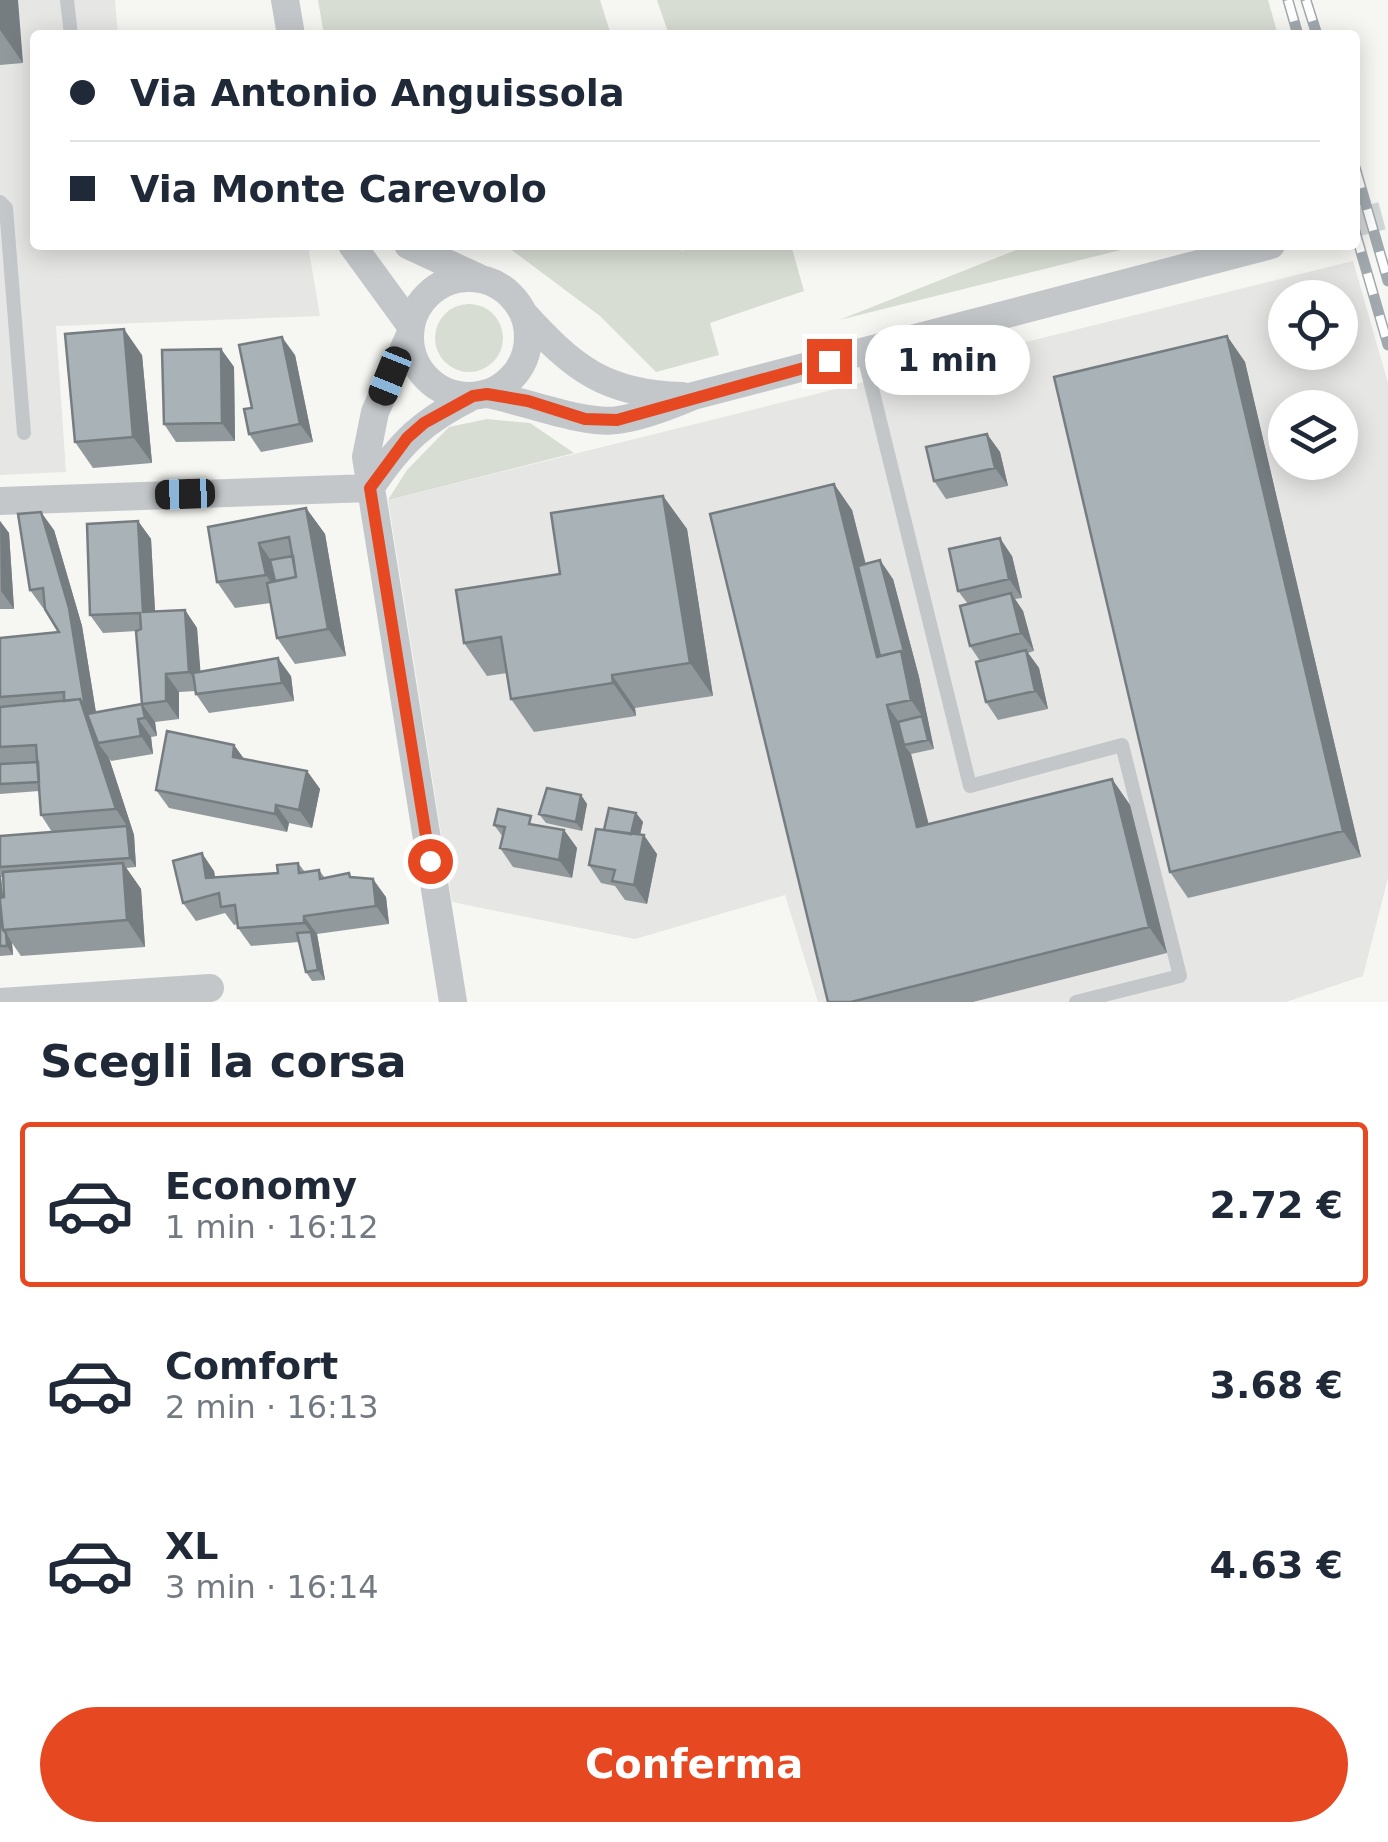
<!DOCTYPE html>
<html lang="it">
<head>
<meta charset="utf-8">
<style>
	:root { --surface:#fff; --page:#f6f6f7; --text:#1f2937; --muted:#747a83; --line:#e0e1e3; --accent:#e64822 }
	body { margin:0; font-family:"DejaVu Sans",sans-serif; background:var(--page); color:var(--text); height:100vh; display:flex; flex-direction:column; font-size:38px; white-space:nowrap }
	* { box-sizing:border-box; margin:0 }
	p { font-size:32px; color:var(--muted) }
	.icon { flex:none; width:55px; height:55px; fill:none; stroke:currentColor; stroke-width:2; stroke-linecap:round; stroke-linejoin:round }
	.map { position:relative; height:1002px; overflow:hidden }
	.drawer { display:flex; flex-direction:column; background:var(--surface); flex:1 }
	.drawer>* { flex:none }
	.banner { position:absolute; left:30px; top:30px; width:1330px; height:220px; border-radius:10px; box-shadow:0 5px 25px #0003; display:grid; align-content:center; height:220px; padding:0 40px; background:var(--surface) }
	.tools { position:absolute; left:1268px; top:280px; display:grid; gap:20px }
	.tools a { display:grid; place-items:center; width:90px; height:90px; border-radius:50%; background:var(--surface); box-shadow:0 5px 25px #0003; font-size:50px }
	.end { position:absolute; width:45px; height:45px; margin:-22px; border:12px solid #e64822; background:#fff; box-shadow:0 0 0 5px #fff }
	.from { border-radius:50% }
	.bubble { position:absolute; height:70px; border-radius:35px; background:var(--surface); box-shadow:0 5px 25px #0003; font-size:32px; font-weight:700; line-height:70px; text-align:center }
	.car { position:absolute; width:30px; height:60px; margin:-30px -15px; border-radius:12px; box-shadow:0 0 8px 2px #0007; background:linear-gradient(#222 24%,#8ab4d8 0 40%,#222 0 76%,#8ab4d8 0 86%,#222 0) }
	.banner b { display:flex; align-items:center; gap:35px; height:95px; font-size:38px }
	.banner b+b { border-top:2px solid var(--line) }
	.banner i { width:25px; height:25px; background:var(--text) }
	ul { padding:0; list-style:none }
	li { display:flex; align-items:center; gap:30px; height:165px; margin:0 20px 15px; padding:0 20px; border:5px solid transparent; border-radius:10px }
	li div { flex:1 }
	li b { display:block; font-size:38px }
	li em { font-style:normal; font-weight:700 }
	li.on { border-color:var(--accent) }
	li>.icon { width:90px; height:90px; stroke-width:1.5 }
	h2 { padding:0 40px; font-size:45px; line-height:120px }
	.action { display:flex; gap:20px; margin-top:auto; padding:20px 40px }
	.action a { flex:1; height:115px; border-radius:60px; background:var(--accent); color:#fff; font-size:40px; font-weight:700; line-height:115px; text-align:center }
	.map>svg:first-child { display:block }
</style>
</head>
<body>
<div class="map">
<svg width="1388" height="1002" viewBox="0 0 1388 1002">
	<rect width="100%" height="100%" fill="#f6f6f2"/>
	<!-- built -->
	<path fill="#e6e7e5" fill-rule="evenodd" d="M 0,0 L 115,0 L 118,35 L 35,35 L 35,245 L 308,245 L 320,316 L 56,326 L 66,472 L 0,475 Z
		M 1353,261 L 1388,383 L 1388,878 L 1363,976 L 1286,1002 L 818,1002 L 785,895 L 635,939 L 452,902 L 388,500 ZM 1285,298 L 1340,298 L 1340,352 L 1285,352 ZM 1285,408 L 1340,408 L 1340,462 L 1285,462 Z"/>
	<!-- green -->
	<path fill="#d7ddd3" d="M 318,0 L 600,0 L 611,35 L 324,35 Z
		M 657,0 L 1268,0 L 1278,35 L 669,35 Z
		M 505,245 L 680,245 L 682,251 L 697,245 L 791,245 L 804,291 L 710,323 L 719,355 L 656,372 L 600,316 Z
		M 1029,245 L 1141,245 L 839,320 Z
		M435 338a34 34 0 1 1 68 0a34 34 0 1 1-68 0Z
		M 487,419 L 530,423 L 574,453 L 388,500 L 407,470 L 449,427 Z"/>
	<g fill="none" stroke-linecap="round" stroke-linejoin="round">
		<!-- street-tunnel -->
		<path stroke="#d2d6d6" stroke-width="28" stroke-dasharray="28 14" stroke-linecap="butt" d="M 1355,223 L 1388,214"/>
		<!-- lane -->
		<path stroke="#c3c7ca" stroke-width="14" d="M 67,0 L 71,35
			M 0,202 L 6,208 L 24,433
			M 863,352 L 970,786 L 1122,745 L 1180,976 L 1076,1002"/>
		<!-- street -->
		<path stroke="#c3c7ca" stroke-width="28" d="M 285,0 L 291,35
			M 352,245 L 411,326
			M 408,245 L 479,278
			M410 337a59 59 0 1 1 118 0a59 59 0 1 1-118 0Z
			M 523,313 C 573,368 605,394 682,396
			M 409,337 L 375,412 L 366,457 L 453,1002
			M 487,394 C 525,401 583,425 618,420 C 644,416 669,406 693,396 L 1271,245
			M 370,488 C 402,441 423,421 473,396
			M 0,501 L 370,488
			M 0,1002 L 210,988"/>
		<defs>
			<path id="rail" d="M 1288,0 L 1298,35
				M 1306,0 L 1317,35
				M 1355,167 L 1388,281
				M 1355,231 L 1388,345"/>
		</defs>
		<!-- rail casing -->
		<use href="#rail" stroke="#a1a9ae" stroke-width="11"/>
		<!-- rail -->
		<use href="#rail" stroke="#fff" stroke-width="8" stroke-dasharray="22" stroke-linecap="butt"/>
	</g>
	<!-- wall -->
	<path fill="#91999d" fill-rule="evenodd" d="M 0,0 L 23,63 L 0,65 Z
		M 1227,336 L 1245,362 L 1361,857 L 1188,898 L 1170,872 Z
		M 221,349 L 234,367 L 235,441 L 176,442 L 164,424 Z
		M 142,355 L 152,463 L 93,468 L 75,442 Z
		M 295,355 L 313,442 L 261,452 L 249,434 L 252,408 Z
		M 987,434 L 1000,452 L 1008,486 L 946,499 L 934,481 Z
		M 834,484 L 852,510 L 866,564 L 893,579 L 919,677 L 934,749 L 911,754 L 928,824 L 1112,779 L 1130,805 L 1167,953 L 973,1002 L 828,1002 Z
		M 663,496 L 687,529 L 713,696 L 635,708 L 636,716 L 534,732 L 511,699 L 507,673 L 487,676 L 464,643 L 560,574 Z
		M 306,508 L 325,534 L 346,656 L 295,664 L 277,638 L 271,603 L 235,608 L 217,582 L 208,527 Z
		M 0,521 L 9,533 L 14,609 L 0,609 Z
		M 138,521 L 151,539 L 155,611 L 185,610 L 197,628 L 200,672 L 291,676 L 294,701 L 209,713 L 196,694 L 196,691 L 179,692 L 179,719 L 155,722 L 142,704 L 137,631 L 103,633 L 90,615 Z
		M 54,530 L 82,626 L 96,713 L 142,704 L 155,722 L 157,736 L 151,737 L 153,754 L 111,761 L 109,758 L 134,835 L 136,867 L 126,868 L 141,889 L 145,947 L 21,956 L 12,943 L 13,955 L 0,956 L 0,836 L 52,832 L 41,815 L 39,791 L 0,794 L 0,638 L 59,632 L 45,608 L 43,608 L 30,590 ZM 1,877 L 3,877 L 4,897 L 3,897 Z
		M 1012,556 L 1022,598 L 1015,599 L 1023,611 L 1034,651 L 1028,653 L 1039,668 L 1048,709 L 998,720 L 986,702 L 980,661 L 970,646 L 968,604 L 958,591 Z
		M 234,745 L 244,759 L 307,771 L 320,789 L 312,828 L 289,823 L 287,832 L 169,808 L 156,790 Z
		M 581,795 L 587,804 L 582,831 L 546,823 L 539,814 Z
		M 636,813 L 643,822 L 640,835 L 657,854 L 647,904 L 625,900 L 615,886 L 601,883 L 589,865 L 604,830 Z
		M 494,825 L 537,826 L 564,830 L 577,848 L 572,878 L 513,867 L 500,848 L 503,837 Z
		M 298,863 L 305,872 L 319,870 L 325,878 L 352,877 L 386,897 L 389,924 L 317,934 L 325,980 L 312,981 L 306,972 L 299,942 L 251,946 L 238,928 L 238,924 L 234,925 L 225,913 L 196,921 L 183,903 L 214,871 L 215,877 L 278,873 Z"/>
	<!-- shaded-wall -->
	<path fill="#767d80" d="M 0,0 L 18,0 L 23,63 L 0,30 Z
		M 124,329 L 142,355 L 152,463 L 133,437 Z
		M 1227,336 L 1245,362 L 1361,857 L 1343,831 Z
		M 282,337 L 295,355 L 313,442 L 300,424 Z
		M 221,349 L 234,367 L 235,441 L 222,423 Z
		M 987,434 L 1000,452 L 1008,486 L 995,468 Z
		M 834,484 L 852,510 L 890,663 L 877,657 Z
		M 663,496 L 687,529 L 713,696 L 690,663 Z
		M 306,508 L 325,534 L 346,656 L 328,629 Z
		M 41,512 L 54,530 L 82,626 L 98,725 L 85,707 Z
		M 0,521 L 9,533 L 14,609 L 1,591 Z
		M 138,521 L 151,539 L 156,630 L 143,612 Z
		M 1000,538 L 1012,556 L 1022,598 L 1009,579 Z
		M 259,543 L 277,569 L 284,601 L 266,575 Z
		M 880,560 L 893,579 L 919,677 L 934,749 L 928,740 L 922,716 L 911,700 Z
		M 1011,593 L 1023,611 L 1034,651 L 1021,633 Z
		M 185,610 L 197,628 L 202,690 L 189,672 Z
		M 1026,650 L 1039,668 L 1048,709 L 1035,691 Z
		M 278,658 L 291,676 L 294,701 L 282,683 Z
		M 166,674 L 179,692 L 179,719 L 166,701 Z
		M 612,675 L 635,708 L 636,716 L 613,683 Z
		M 80,699 L 98,725 L 98,743 L 109,758 L 134,835 L 136,867 L 130,858 L 127,826 L 116,809 Z
		M 142,704 L 155,722 L 157,736 L 145,718 Z
		M 887,705 L 905,731 L 904,745 L 911,754 L 936,853 L 917,827 Z
		M 138,719 L 151,737 L 153,754 L 141,736 Z
		M 234,745 L 247,763 L 233,757 Z
		M 307,771 L 320,789 L 312,828 L 299,810 Z
		M 1112,779 L 1130,805 L 1167,953 L 1149,927 Z
		M 581,795 L 587,804 L 582,831 L 576,822 Z
		M 276,805 L 289,823 L 287,832 L 275,814 Z
		M 636,813 L 643,822 L 636,851 L 629,842 Z
		M 564,830 L 577,848 L 572,878 L 559,860 Z
		M 644,835 L 657,854 L 647,904 L 634,885 Z
		M 202,853 L 214,871 L 218,896 L 206,878 Z
		M 123,863 L 141,889 L 145,947 L 127,920 Z
		M 0,875 L 1,877 L 4,905 L 0,900 Z
		M 373,879 L 386,897 L 389,924 L 376,906 Z
		M 304,916 L 317,934 L 325,980 L 318,970 L 311,932 L 304,923 Z
		M 6,933 L 12,943 L 13,955 L 7,946 Z"/>
	<!-- building -->
	<path fill="#a9b2b7" stroke="#767d80" stroke-width="2.5" d="M 124,329 L 133,437 L 75,442 L 65,334 Z
		M 1227,336 L 1343,831 L 1170,872 L 1054,377 Z
		M 282,337 L 300,424 L 249,434 L 244,409 L 252,408 L 239,345 Z
		M 221,349 L 222,423 L 164,424 L 162,350 Z
		M 987,434 L 995,468 L 934,481 L 926,447 Z
		M 834,484 L 877,657 L 901,651 L 911,700 L 887,705 L 917,827 L 1112,779 L 1149,927 L 851,1002 L 828,1002 L 710,514 Z
		M 663,496 L 690,663 L 612,675 L 613,683 L 511,699 L 501,637 L 464,643 L 456,590 L 560,574 L 551,513 Z
		M 306,508 L 328,629 L 277,638 L 267,583 L 296,577 L 289,537 L 259,543 L 266,575 L 217,582 L 208,527 Z
		M 41,512 L 69,608 L 85,707 L 80,699 L 64,701 L 64,692 L 0,697 L 0,638 L 59,632 L 45,609 L 43,588 L 30,590 L 18,514 Z
		M 138,521 L 143,612 L 185,610 L 189,672 L 166,674 L 166,701 L 142,704 L 136,631 L 141,629 L 140,613 L 90,615 L 87,524 Z
		M 1000,538 L 1009,579 L 958,591 L 949,549 Z
		M 293,556 L 296,577 L 275,581 L 270,560 Z
		M 880,560 L 906,659 L 901,651 L 880,656 L 858,566 Z
		M 1011,593 L 1021,633 L 970,646 L 960,606 Z
		M 1026,650 L 1035,691 L 986,702 L 976,662 Z
		M 278,658 L 282,683 L 196,694 L 193,673 Z
		M 80,699 L 116,809 L 41,815 L 36,745 L 0,747 L 0,707 Z
		M 142,704 L 145,718 L 138,719 L 141,736 L 98,743 L 87,714 Z
		M 922,716 L 928,740 L 904,745 L 898,722 Z
		M 167,731 L 234,745 L 233,757 L 307,771 L 299,810 L 276,805 L 275,814 L 156,790 Z
		M 38,762 L 39,782 L 0,784 L 0,764 Z
		M 547,788 L 581,795 L 576,822 L 539,814 Z
		M 609,808 L 636,813 L 631,834 L 604,830 Z
		M 498,809 L 531,816 L 529,824 L 564,830 L 559,860 L 500,848 L 505,827 L 494,825 Z
		M 127,826 L 130,858 L 0,867 L 0,836 Z
		M 596,829 L 644,835 L 634,885 L 612,881 L 615,870 L 589,865 Z
		M 202,853 L 206,878 L 278,873 L 277,865 L 298,863 L 299,873 L 319,870 L 320,879 L 349,873 L 350,877 L 373,879 L 376,906 L 304,916 L 304,923 L 238,928 L 235,905 L 221,907 L 219,893 L 183,903 L 173,861 Z
		M 123,863 L 127,920 L 3,930 L 0,902 L 0,898 L 4,897 L 3,872 Z
		M 0,908 L 3,930 L 6,933 L 7,946 L 0,946 Z
		M 311,932 L 318,970 L 306,972 L 297,933 Z"/>
	<g fill="none" stroke-linecap="round" stroke-linejoin="round">
		<!-- route -->
		<path stroke="#e64822" stroke-width="12" d="M 430,861 L 370,488 L 407,438 L 424,423 L 473,396 L 487,394 L 528,401 L 585,419 L 617,420 L 829,361"/>
	</g>
</svg>
<div class="tools">
<a><svg class="icon" aria-label="locate" viewBox="0 0 24 24"><circle cx="12" cy="12" r="6"/><path d="M12 2v4M12 18v4M2 12h4M18 12h4"/></svg></a>
<a><svg class="icon" aria-label="layers" viewBox="0 0 24 24"><path d="M12 4l9 5-9 5-9-5zM3 14l9 5 9-5"/></svg></a>
</div>
<i class="end from" style="left:430px;top:861px"></i>
<i class="end" style="left:829px;top:361px"></i>
<div class="bubble" style="left:865px;top:325px;width:165px">1 min</div>
<i class="car" style="left:390px;top:376px;rotate:202deg"></i>
<i class="car" style="left:185px;top:494px;rotate:268deg"></i>
<div class="banner">
<b><i class="from"></i>Via Antonio Anguissola</b>
<b><i></i>Via Monte Carevolo</b>
</div>
</div>
<section class="drawer">
<h2>Scegli la corsa</h2>
<ul>
<li class="on"><svg class="icon" aria-label="car" viewBox="0 0 24 24"><path d="M5 17H2v-5l4-1 3-4h7l3 4 3 1v5h-3M9 17h6M6 11h13"/><circle cx="7" cy="17" r="2"/><circle cx="17" cy="17" r="2"/></svg><div><b>Economy</b><p>1 min · 16:12</p></div><em>2.72 €</em></li>
<li><svg class="icon" aria-label="car" viewBox="0 0 24 24"><path d="M5 17H2v-5l4-1 3-4h7l3 4 3 1v5h-3M9 17h6M6 11h13"/><circle cx="7" cy="17" r="2"/><circle cx="17" cy="17" r="2"/></svg><div><b>Comfort</b><p>2 min · 16:13</p></div><em>3.68 €</em></li>
<li><svg class="icon" aria-label="car" viewBox="0 0 24 24"><path d="M5 17H2v-5l4-1 3-4h7l3 4 3 1v5h-3M9 17h6M6 11h13"/><circle cx="7" cy="17" r="2"/><circle cx="17" cy="17" r="2"/></svg><div><b>XL</b><p>3 min · 16:14</p></div><em>4.63 €</em></li>
</ul>
<div class="action"><a>Conferma</a></div>
</section>
</body>
</html>
